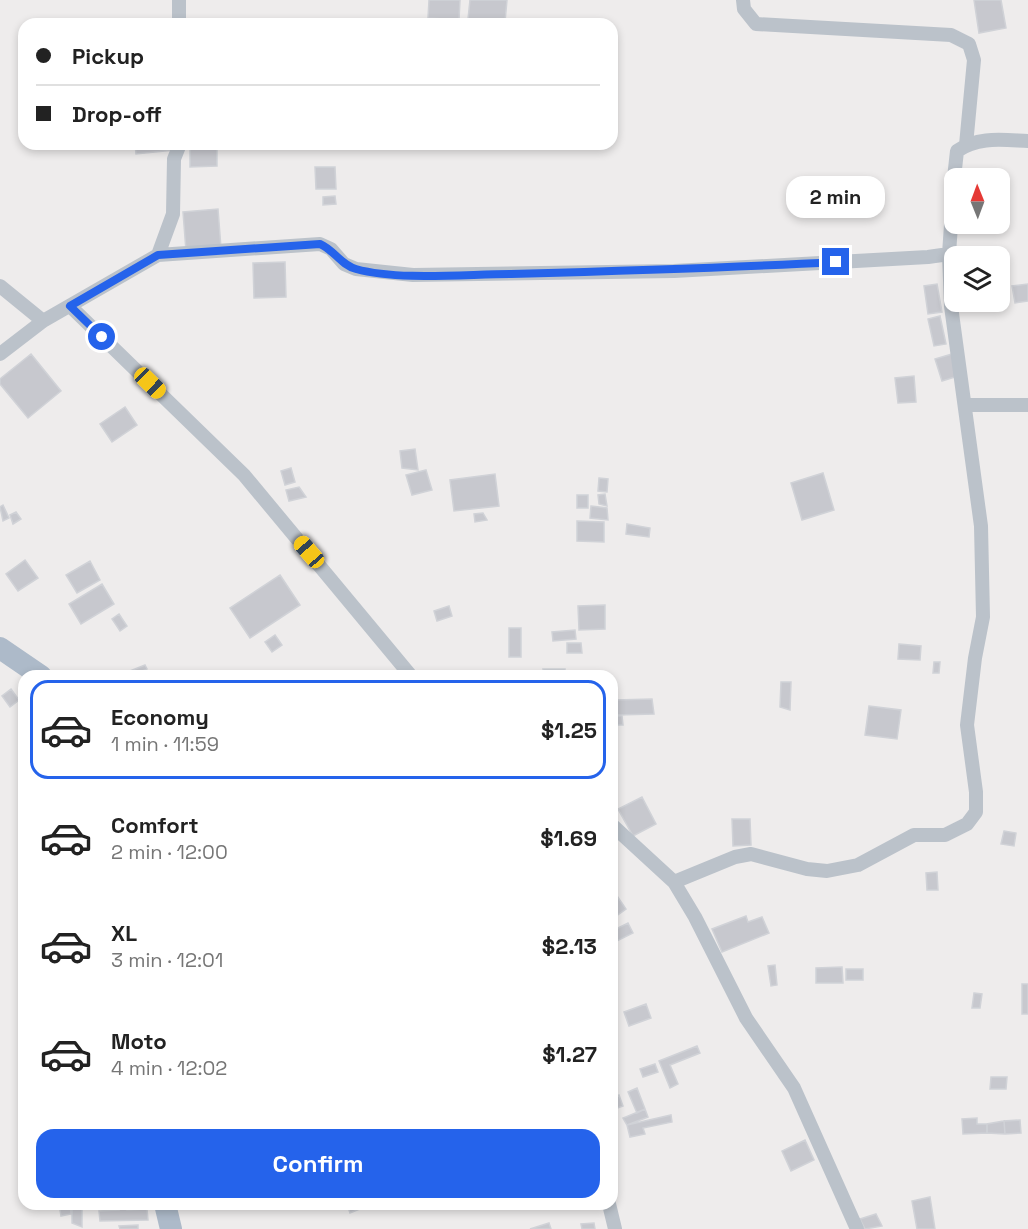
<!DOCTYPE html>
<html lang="en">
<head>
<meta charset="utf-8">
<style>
	:root { --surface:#fff; --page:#f6f6f6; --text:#222; --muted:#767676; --line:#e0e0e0; --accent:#2563eb }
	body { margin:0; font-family:"Space Grotesk",sans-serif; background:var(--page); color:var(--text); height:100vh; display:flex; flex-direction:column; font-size:22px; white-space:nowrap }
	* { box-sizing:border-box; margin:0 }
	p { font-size:20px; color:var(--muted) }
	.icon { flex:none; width:33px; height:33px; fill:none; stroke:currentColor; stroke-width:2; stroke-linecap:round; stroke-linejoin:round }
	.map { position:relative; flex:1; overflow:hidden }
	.side { position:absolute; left:18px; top:670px; width:600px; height:540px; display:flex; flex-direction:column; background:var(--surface); border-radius:18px; box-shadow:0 3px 9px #0003 }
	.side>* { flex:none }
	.hud { position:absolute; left:18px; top:18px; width:600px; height:132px; border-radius:18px; box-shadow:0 3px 9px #0003; display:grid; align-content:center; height:132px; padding:0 18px; background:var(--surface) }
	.needle { width:39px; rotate:359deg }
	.fabs { position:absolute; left:944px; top:168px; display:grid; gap:12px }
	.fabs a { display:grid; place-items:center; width:66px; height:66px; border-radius:12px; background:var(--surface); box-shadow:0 3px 9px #0003; font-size:30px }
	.end { position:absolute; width:27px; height:27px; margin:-14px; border:8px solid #2563eb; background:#fff; box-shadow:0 0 0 3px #fff }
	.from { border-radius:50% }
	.bubble { position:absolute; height:42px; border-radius:18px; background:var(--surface); box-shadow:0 3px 9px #0003; font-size:20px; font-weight:700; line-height:42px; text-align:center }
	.car { position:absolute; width:18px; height:36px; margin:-18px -9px; border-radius:8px; box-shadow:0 0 4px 2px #0007; background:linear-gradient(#f5c518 24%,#345 0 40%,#f5c518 0 76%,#345 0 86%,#f5c518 0) }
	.hud b { display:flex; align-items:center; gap:21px; height:57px; font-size:22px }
	.hud b+b { border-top:2px solid var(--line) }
	.hud i { width:15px; height:15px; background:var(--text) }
	ul { padding:10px 0 0; list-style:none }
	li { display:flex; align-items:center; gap:18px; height:99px; margin:0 12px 9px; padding:0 6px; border:3px solid transparent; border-radius:18px }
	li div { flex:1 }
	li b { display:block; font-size:22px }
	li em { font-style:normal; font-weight:700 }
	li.on { border-color:var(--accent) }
	li>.icon { width:54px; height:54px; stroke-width:1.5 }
	.primary-button { display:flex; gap:12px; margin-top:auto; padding:12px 18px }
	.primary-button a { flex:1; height:69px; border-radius:18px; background:var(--accent); color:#fff; font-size:24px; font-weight:700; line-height:69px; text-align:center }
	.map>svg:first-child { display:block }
</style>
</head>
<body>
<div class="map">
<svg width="1028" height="1229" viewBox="0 0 1028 1229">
	<rect width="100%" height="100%" fill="#eeecec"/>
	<!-- building -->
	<path fill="#c7c8ce" stroke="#d0d2d7" stroke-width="1.5" d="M 429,0 L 460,0 L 459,20 L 428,18 Z
		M 470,0 L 507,0 L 505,22 L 468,19 Z
		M 974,0 L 1001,0 L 1006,28 L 979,33 Z
		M 135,144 L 173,144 L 174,150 L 136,154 Z
		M 217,146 L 217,166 L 190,167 L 190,147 Z
		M 315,167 L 335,167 L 336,189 L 316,189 Z
		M 335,196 L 336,204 L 323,205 L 323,197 Z
		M 218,209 L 221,248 L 186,251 L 183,212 Z
		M 285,262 L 286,297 L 254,298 L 253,263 Z
		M 937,284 L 942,312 L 928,314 L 924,286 Z
		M 1028,284 L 1028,301 L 1015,303 L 1012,286 Z
		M 940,316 L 946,344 L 934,346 L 928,319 Z
		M 31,354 L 61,391 L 28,418 L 0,384 L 0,379 Z
		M 952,354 L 958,376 L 942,381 L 935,359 Z
		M 914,376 L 916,402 L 898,403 L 895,378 Z
		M 125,407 L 137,425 L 112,442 L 100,424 Z
		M 415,449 L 418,470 L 402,468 L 400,451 Z
		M 291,468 L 295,482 L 285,485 L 281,471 Z
		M 426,470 L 432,490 L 412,495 L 406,475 Z
		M 823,473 L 834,510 L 802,520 L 791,483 Z
		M 495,474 L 499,506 L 454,511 L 450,480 Z
		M 599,478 L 608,479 L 607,492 L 598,491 Z
		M 299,487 L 306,497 L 289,501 L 286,490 Z
		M 605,494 L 607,506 L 599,504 L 598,495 Z
		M 577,495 L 588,495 L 588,508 L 577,508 Z
		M 3,505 L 9,518 L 3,521 L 0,507 Z
		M 591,506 L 607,508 L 608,520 L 590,518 Z
		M 16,512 L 21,519 L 13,524 L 10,515 Z
		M 483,513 L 487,520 L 475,522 L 474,514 Z
		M 577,521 L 604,522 L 604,542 L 577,541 Z
		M 627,524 L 650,528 L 649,537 L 626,534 Z
		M 25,560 L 38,578 L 18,591 L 6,574 Z
		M 90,561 L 100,580 L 77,593 L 66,575 Z
		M 280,575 L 300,605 L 250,638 L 230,608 Z
		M 102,584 L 114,604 L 81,624 L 69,604 Z
		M 605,605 L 605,629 L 579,630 L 578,606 Z
		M 449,606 L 452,616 L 437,621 L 434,611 Z
		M 119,614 L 127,626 L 120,631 L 112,619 Z
		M 509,628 L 521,628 L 521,657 L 509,657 Z
		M 575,630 L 576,639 L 553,641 L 552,632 Z
		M 275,635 L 282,645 L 272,652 L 265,642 Z
		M 567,643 L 581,643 L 582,653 L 567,653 Z
		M 899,644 L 921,646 L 920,660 L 898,659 Z
		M 934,662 L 940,662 L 939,673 L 933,673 Z
		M 145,665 L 147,669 L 132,676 L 130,671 Z
		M 543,669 L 565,669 L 565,676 L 544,676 Z
		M 781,682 L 791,682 L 790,710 L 780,707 Z
		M 11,689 L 19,700 L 10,707 L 2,696 Z
		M 652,699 L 654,714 L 616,715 L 615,700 Z
		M 869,706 L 901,710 L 897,739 L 865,735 Z
		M 615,716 L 622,716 L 623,725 L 616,725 Z
		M 642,797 L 656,824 L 633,836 L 618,809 Z
		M 732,819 L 750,819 L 751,845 L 733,846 Z
		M 1004,831 L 1016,833 L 1014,846 L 1001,844 Z
		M 937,872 L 938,890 L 927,890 L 926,873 Z
		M 613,890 L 626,909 L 612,919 L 612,891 Z
		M 746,916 L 748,922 L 762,917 L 769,933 L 722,952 L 712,929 Z
		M 628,923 L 633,933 L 615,942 L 612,931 Z
		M 775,965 L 777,985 L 771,986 L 768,966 Z
		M 842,967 L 843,983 L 816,983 L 816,968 Z
		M 846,969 L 863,969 L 863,980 L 846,980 Z
		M 1022,984 L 1028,984 L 1028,1014 L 1022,1014 Z
		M 974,993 L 982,994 L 980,1008 L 972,1008 Z
		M 646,1004 L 651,1018 L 629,1026 L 624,1012 Z
		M 697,1046 L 700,1053 L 670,1065 L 678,1084 L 670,1088 L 659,1061 Z
		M 655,1064 L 658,1072 L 643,1077 L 640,1069 Z
		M 991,1077 L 1007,1077 L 1006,1089 L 990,1089 Z
		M 637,1088 L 645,1109 L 637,1113 L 628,1092 Z
		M 619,1095 L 623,1106 L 612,1110 L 612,1098 Z
		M 645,1109 L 648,1117 L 627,1125 L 623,1118 Z
		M 671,1115 L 672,1122 L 643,1128 L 645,1134 L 630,1137 L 627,1125 Z
		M 977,1118 L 977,1124 L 987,1124 L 987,1133 L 963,1134 L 962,1119 Z
		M 1020,1120 L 1021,1133 L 1005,1134 L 1004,1121 Z
		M 1004,1121 L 1005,1134 L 987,1133 L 987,1124 Z
		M 805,1140 L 814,1160 L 791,1171 L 782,1151 Z
		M 930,1197 L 935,1229 L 917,1229 L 912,1201 Z
		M 59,1204 L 70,1204 L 71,1214 L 61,1216 Z
		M 72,1204 L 82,1204 L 82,1227 L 72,1223 Z
		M 118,1204 L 127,1204 L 127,1210 L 147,1209 L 148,1220 L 100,1221 L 99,1211 L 119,1210 Z
		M 347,1204 L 372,1204 L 350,1213 Z
		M 876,1214 L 882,1226 L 865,1229 L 860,1219 Z
		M 549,1223 L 551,1229 L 530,1229 Z
		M 594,1223 L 595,1229 L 582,1229 L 581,1224 Z
		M 138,1225 L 138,1229 L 120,1229 L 119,1226 Z"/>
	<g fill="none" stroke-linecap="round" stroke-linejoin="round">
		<!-- minor -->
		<path stroke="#bbc2ca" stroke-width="14" d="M 179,0 L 179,24
			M 743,0 L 744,9 L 756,24 L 951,35 L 969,44 L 974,60 L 966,145
			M 954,178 L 957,151 C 978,136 1003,140 1028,141
			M 158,255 L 173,214 L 174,159 L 180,144
			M 0,286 L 43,321 L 158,255 L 320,244 L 331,249 L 344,264 L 356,269 L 413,275 L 674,271 L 928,257 L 949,254 L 954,181
			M 70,306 L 244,475 L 411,676
			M 0,354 L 43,321
			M 966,405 L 1028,405
			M 612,825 L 674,882 L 695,917 L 746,1018 L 794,1088 L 857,1229
			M 674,882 L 735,857 L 751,854 L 807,869 L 827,871 L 858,865 L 914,835 L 945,835 L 967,824 L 976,812 L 976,792 L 967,725 L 975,658 L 983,617 L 981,526 L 951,306 L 949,254
			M 609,1204 L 615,1229"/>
		<!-- primary -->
		<path stroke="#adbac9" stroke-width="22" d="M 0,648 L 41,676
			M 165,1204 L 171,1229"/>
	</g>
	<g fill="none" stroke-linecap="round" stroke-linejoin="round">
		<!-- route -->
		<path stroke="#2563eb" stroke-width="8" d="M 102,337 L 70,306 L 158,255 L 320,244 C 334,250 341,265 356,269 C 399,281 467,274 511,274 C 620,271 728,268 836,262"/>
	</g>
</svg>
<div class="fabs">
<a><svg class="needle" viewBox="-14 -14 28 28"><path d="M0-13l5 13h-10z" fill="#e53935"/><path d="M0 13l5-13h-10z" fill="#767676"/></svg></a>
<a><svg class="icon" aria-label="layers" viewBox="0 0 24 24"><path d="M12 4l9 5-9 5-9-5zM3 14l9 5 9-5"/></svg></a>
</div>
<i class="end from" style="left:102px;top:337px"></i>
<i class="end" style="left:836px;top:262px"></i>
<div class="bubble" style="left:786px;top:176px;width:99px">2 min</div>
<i class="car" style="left:150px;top:383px;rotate:134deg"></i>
<i class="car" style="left:309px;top:552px;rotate:319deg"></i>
<div class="hud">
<b><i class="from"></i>Pickup</b>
<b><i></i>Drop-off</b>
</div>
<section class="side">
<ul>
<li class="on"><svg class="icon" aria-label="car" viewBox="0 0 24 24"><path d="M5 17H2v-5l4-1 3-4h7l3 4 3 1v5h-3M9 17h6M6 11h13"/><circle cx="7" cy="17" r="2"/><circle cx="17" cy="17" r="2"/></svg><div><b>Economy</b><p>1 min · 11:59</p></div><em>$1.25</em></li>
<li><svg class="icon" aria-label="car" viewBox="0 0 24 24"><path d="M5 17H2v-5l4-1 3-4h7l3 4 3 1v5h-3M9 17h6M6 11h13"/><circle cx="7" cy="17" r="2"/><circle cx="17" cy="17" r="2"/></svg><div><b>Comfort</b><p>2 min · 12:00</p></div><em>$1.69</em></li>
<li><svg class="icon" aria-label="car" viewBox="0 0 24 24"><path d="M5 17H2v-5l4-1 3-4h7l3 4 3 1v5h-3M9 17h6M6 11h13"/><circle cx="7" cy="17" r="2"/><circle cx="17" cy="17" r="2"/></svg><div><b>XL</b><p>3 min · 12:01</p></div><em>$2.13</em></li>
<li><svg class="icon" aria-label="car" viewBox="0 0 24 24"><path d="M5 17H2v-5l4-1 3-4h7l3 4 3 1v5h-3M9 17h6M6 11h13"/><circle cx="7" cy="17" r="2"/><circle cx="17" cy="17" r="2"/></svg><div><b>Moto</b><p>4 min · 12:02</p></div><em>$1.27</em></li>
</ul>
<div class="primary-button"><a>Confirm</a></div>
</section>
</div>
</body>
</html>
